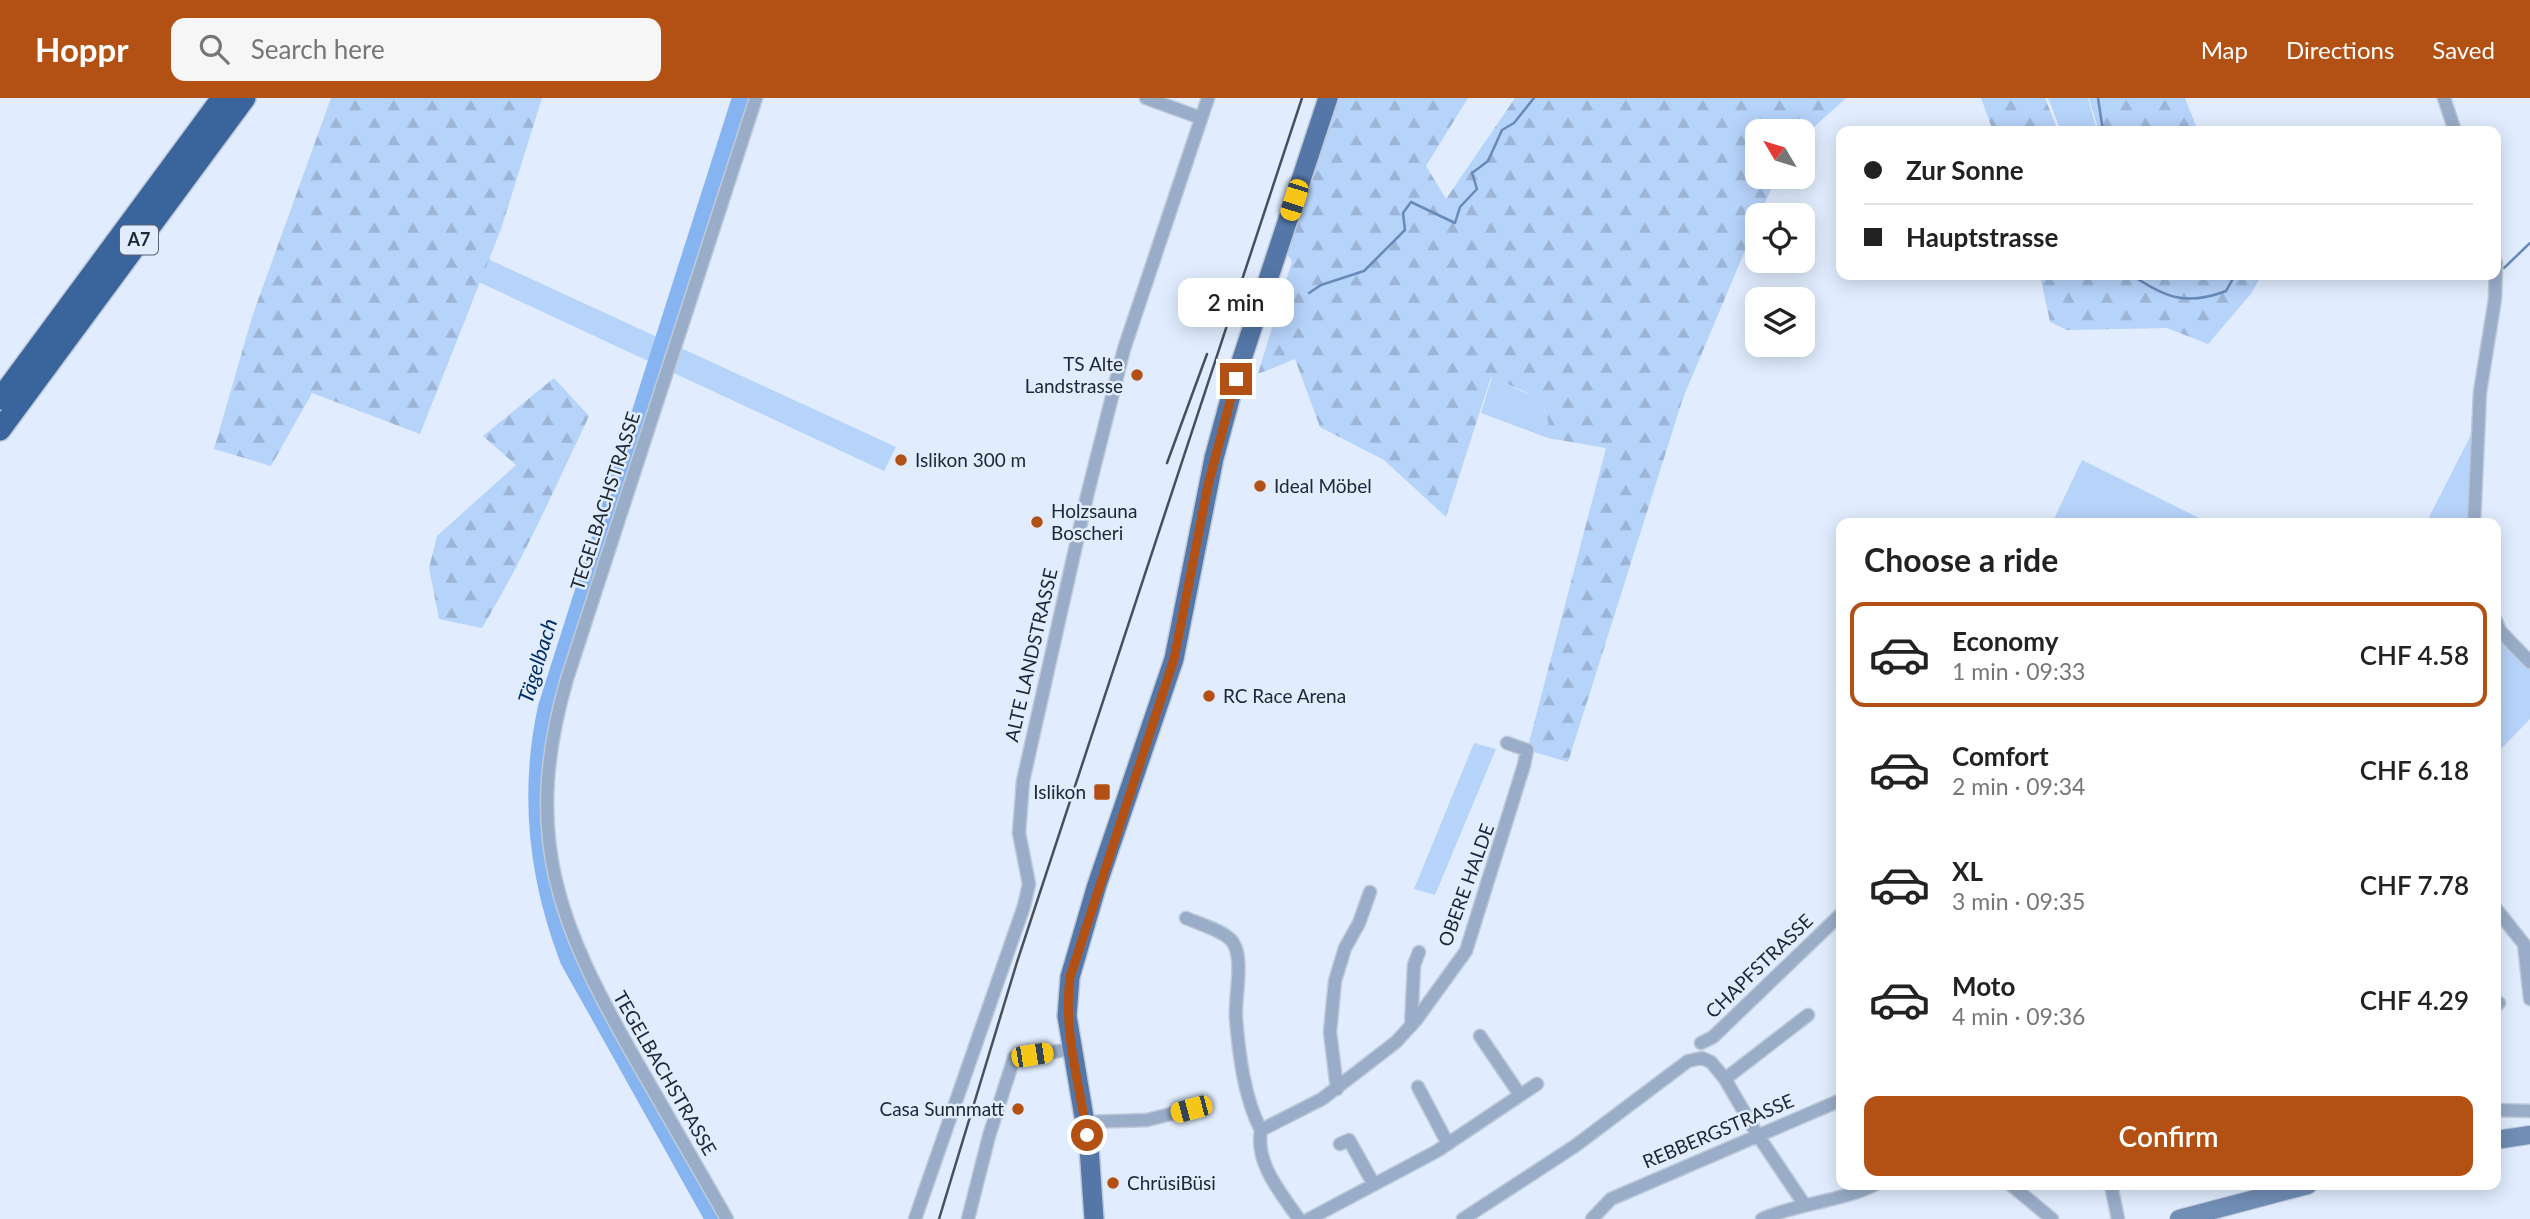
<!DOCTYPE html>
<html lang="en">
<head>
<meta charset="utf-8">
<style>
	:root { --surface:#fff; --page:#f6f6f6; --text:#222; --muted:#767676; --line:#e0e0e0; --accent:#b35115 }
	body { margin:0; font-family:Lato,sans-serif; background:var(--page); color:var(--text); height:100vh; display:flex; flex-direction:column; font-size:26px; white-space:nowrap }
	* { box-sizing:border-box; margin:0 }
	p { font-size:23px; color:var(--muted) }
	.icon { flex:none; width:38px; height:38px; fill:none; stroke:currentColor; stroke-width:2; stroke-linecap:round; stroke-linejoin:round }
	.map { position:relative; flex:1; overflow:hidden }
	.sheet { position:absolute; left:1836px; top:420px; width:665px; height:672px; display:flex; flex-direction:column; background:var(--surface); border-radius:14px; box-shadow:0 4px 18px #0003 }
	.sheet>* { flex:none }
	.top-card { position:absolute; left:1836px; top:28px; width:665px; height:154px; border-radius:14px; box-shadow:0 4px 18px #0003; display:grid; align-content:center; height:154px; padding:0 28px; background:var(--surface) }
	.needle { width:46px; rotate:308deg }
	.tools { position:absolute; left:1745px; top:21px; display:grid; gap:14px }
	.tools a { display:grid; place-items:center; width:70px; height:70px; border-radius:14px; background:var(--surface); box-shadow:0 4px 18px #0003; font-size:35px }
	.end { position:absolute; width:32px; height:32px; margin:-16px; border:9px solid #b35115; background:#fff; box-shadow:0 0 0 4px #fff }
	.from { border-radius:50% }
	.bubble { position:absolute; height:49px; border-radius:14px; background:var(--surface); box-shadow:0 4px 18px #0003; font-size:23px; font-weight:600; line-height:49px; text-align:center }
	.car { position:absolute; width:21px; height:42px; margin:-21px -10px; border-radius:9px; box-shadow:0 0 5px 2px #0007; background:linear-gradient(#f5c518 24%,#345 0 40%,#f5c518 0 76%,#345 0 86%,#f5c518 0) }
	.top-card b { display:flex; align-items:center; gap:24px; height:66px; font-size:26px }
	.top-card b+b { border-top:2px solid var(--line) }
	.top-card i { width:18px; height:18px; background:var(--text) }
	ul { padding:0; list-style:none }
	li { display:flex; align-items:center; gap:21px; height:105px; margin:0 14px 10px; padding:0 14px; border:4px solid transparent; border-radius:14px }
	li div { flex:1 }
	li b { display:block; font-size:26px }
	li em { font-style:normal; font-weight:600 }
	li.current { border-color:var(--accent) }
	li>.icon { width:63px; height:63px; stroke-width:1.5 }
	h2 { padding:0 28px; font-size:32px; line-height:84px }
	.button { display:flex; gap:14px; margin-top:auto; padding:14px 28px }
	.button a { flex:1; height:80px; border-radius:14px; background:var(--accent); color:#fff; font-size:28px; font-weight:600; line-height:80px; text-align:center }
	header { display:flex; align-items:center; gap:42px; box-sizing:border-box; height:98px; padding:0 35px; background:var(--accent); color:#fff }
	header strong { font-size:33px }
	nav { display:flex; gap:38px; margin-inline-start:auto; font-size:24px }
	.search { width:490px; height:63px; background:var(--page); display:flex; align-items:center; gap:18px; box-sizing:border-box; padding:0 24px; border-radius:14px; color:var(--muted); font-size:26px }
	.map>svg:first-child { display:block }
</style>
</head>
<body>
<header>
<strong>Hoppr</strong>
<div class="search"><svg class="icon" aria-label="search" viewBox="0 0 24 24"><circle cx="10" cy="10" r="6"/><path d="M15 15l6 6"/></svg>Search here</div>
<nav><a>Map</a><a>Directions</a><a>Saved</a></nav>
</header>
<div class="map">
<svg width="2530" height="1121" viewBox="0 0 2530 1121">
	<defs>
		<pattern id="forest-firs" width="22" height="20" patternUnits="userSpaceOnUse" patternTransform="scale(1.75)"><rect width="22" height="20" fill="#b6d3fa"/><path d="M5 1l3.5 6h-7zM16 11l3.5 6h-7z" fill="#9cb5d7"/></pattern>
	</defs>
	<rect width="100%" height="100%" fill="#e1edfe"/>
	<!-- green -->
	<path fill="#b6d3fa" d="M 2048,0 L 2088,0 L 2097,33 L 2061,33 Z
		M 477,156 L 896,349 L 884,373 L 468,179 Z
		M 1492,279 L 1540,302 L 1550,324 L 1548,340 L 1481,315 Z
		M 2474,331 L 2469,394 L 2470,425 L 2426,425 Z
		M 2082,362 L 2209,425 L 2052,425 Z
		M 2496,541 L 2508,547 L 2530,571 L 2530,621 L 2499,653 L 2496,650 Z
		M 1474,645 L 1496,651 L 1435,797 L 1414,791 Z"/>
	<!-- forest -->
	<path fill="url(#forest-firs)" d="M 331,0 L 542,0 L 501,131 L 420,336 L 312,295 L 271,368 L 214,351 L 252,219 Z
		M 1337,0 L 1468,0 L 1426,68 L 1446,101 L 1515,0 L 1846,0 L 1803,39 L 1802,33 L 1757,33 L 1757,79 L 1776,79 L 1760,117 L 1757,117 L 1757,124 L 1683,300 L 1568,664 L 1527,652 L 1606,350 L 1548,340 C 1554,298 1523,294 1491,279 L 1446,419 L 1384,362 L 1320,329 L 1295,261 L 1258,276 L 1292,163 L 1286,155 Z
		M 1981,0 L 2045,0 L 2058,33 L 1993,33 Z
		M 2089,0 L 2185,0 L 2198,33 L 2099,33 Z
		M 2040,177 L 2262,177 L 2250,197 L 2208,246 L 2167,230 L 2067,232 L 2050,224 Z
		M 554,280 L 589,318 C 555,390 523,462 482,530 L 439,521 L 429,470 L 437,438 L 516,367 L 483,338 Z"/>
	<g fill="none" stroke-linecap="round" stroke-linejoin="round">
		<!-- stream -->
		<path stroke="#678ab8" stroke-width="2.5" d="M 2098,0 L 2103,33
			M 2504,170 L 2530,145
			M 2132,177 C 2165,200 2187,208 2226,193 L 2235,177
			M 1309,195 L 1321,187 L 1364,173 L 1405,132 L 1403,115 L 1411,104 L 1455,125 L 1460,109 L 1477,91 L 1472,75 L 1488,63 L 1502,32 L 1514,25 L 1534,0"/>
		<!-- river -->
		<path stroke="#86b4f1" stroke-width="18" d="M 714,1121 L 569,862 C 537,779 528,696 547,609 L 741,0"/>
		<defs>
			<path id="street" d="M 1146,0 L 1201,20
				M 2444,0 L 2455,33
				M 2474,425 L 2480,294 L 2495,201 L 2496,165
				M 2496,523 L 2500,533 L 2530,564
				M 2496,811 L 2524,846
				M 1186,820 C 1199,826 1219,831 1230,841 C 1246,855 1234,901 1236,921 C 1239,956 1244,1000 1261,1032
				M 2524,846 L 2530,901
				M 2496,907 L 2499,905
				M 1411,928 L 1414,867 L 1419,854
				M 1480,938 L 1520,997
				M 1701,945 L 1713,939 L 1841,816
				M 1725,981 L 1808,917
				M 1418,989 L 1448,1046
				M 1337,991 L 1330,934 L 1335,883 L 1345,850 L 1359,825 L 1370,794
				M 2496,1012 L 2530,1013
				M 1085,1024 L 1147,1022 L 1191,1011
				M 1261,1032 L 1322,1001 L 1396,944 L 1416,922 L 1466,853 L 1524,667 L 1527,652 L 1507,645
				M 1261,1032 C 1255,1065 1280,1094 1299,1121
				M 1340,1046 L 1349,1042 L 1373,1085
				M 2011,1087 L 2052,1121
				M 2111,1087 L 2118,1121
				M 727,1121 C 697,1069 667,1016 637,964 C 559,828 521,739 567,581 L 756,0
				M 915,1121 L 1024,808 L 1029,786 L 1019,735 L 1023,683 L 1087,398 L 1124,251 L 1208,0
				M 968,1121 L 989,1038 L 1014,960 L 1072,951
				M 1309,1121 L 1437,1053 L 1537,986
				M 1463,1121 L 1575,1048 L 1688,963 L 1702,960 L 1711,964 L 1725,981 L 1757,1036 L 1804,1106
				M 1592,1121 L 1611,1101 L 1841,1002
				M 1762,1121 C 1798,1105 1839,1104 1874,1087"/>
			<path id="secondary" d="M 2496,1042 L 2530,1037
				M 2179,1121 L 2308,1087"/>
			<path id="primary" d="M 1094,1121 L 1089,1049 L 1067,918 L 1070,879 L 1097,787 L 1174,561 L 1214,360 L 1236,279 L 1328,0"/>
			<path id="highway" d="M 0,301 L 222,0
				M 0,332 L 245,0"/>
		</defs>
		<!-- street casing -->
		<use href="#street" stroke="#becad9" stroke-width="15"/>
		<!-- secondary casing -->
		<use href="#secondary" stroke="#becad9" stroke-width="20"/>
		<!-- primary casing -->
		<use href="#primary" stroke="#becad9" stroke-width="22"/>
		<!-- highway casing -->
		<use href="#highway" stroke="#becad9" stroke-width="24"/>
		<!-- street -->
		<use href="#street" stroke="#99adc9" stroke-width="12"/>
		<!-- secondary -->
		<use href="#secondary" stroke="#718eb6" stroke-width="18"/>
		<!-- primary -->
		<use href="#primary" stroke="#5477a8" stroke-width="19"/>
		<!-- highway -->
		<use href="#highway" stroke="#3a649c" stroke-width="21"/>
		<!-- rail -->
		<path stroke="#47505b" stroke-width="2.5" d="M 1167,365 L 1207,256
			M 939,1121 L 1017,864 L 1302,0"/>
	</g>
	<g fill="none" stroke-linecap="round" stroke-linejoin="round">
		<!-- route -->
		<path stroke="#b35115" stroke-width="9" d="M 1087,1037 C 1079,984 1063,933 1070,879 L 1174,561 L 1208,387 L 1236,281"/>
	</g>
	<!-- markers -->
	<g fill="#b35115" stroke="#e1edfe" stroke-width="2.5">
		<circle cx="1137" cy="277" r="7"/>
		<circle cx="901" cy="362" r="7"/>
		<circle cx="1260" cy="388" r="7"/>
		<circle cx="1037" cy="424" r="7"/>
		<circle cx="1209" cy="598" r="7"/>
		<rect x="1093" y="685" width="18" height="18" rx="3.5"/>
		<circle cx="1018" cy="1011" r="7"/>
		<circle cx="1113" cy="1085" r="7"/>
	</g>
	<g text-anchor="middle" stroke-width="5" stroke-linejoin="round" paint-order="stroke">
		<!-- shield labels -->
		<rect fill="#e1edfe" stroke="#5a636f" stroke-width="2" x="120" y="127.5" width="38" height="29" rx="5"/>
		<g font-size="18" font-weight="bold" fill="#202832">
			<text x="139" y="148">A7</text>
		</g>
		<!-- poi labels -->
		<g font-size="19" fill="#202832" stroke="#e1edfe" text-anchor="start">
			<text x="1123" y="273" text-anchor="end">TS Alte<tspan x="1123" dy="22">Landstrasse</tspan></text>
			<text x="915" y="369">Islikon 300 m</text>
			<text x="1274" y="395">Ideal Möbel</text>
			<text x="1051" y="420">Holzsauna<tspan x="1051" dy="22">Boscheri</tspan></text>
			<text x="1223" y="605">RC Race Arena</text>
			<text x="1086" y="701" text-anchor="end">Islikon</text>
			<text x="1004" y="1018" text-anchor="end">Casa Sunnmatt</text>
			<text x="1127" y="1092">ChrüsiBüsi</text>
		</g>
		<!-- street labels -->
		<g font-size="19" fill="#202832" stroke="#e1edfe">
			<text transform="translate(605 403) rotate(-72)" y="7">TEGELBACHSTRASSE</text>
			<text transform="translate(1031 557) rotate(-77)" y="7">ALTE LANDSTRASSE</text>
			<text transform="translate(1466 787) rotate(-70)" y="7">OBERE HALDE</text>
			<text transform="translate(1759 868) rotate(-44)" y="7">CHAPFSTRASSE</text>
			<text transform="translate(665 975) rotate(60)" y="7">TEGELBACHSTRASSE</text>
			<text transform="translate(1718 1033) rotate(-23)" y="7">REBBERGSTRASSE</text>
		</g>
		<!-- water labels -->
		<g font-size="21" font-style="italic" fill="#002d63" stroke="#e1edfe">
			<text transform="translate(538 563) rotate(-73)" y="7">Tägelbach</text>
		</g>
	</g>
</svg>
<div class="tools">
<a><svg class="needle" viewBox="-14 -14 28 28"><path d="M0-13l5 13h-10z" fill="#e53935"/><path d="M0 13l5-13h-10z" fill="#767676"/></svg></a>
<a><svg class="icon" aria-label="locate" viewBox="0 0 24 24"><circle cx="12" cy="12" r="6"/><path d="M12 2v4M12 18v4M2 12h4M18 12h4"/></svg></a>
<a><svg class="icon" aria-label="layers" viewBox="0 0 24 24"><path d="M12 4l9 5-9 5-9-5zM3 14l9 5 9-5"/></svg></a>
</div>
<i class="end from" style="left:1087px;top:1037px"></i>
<i class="end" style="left:1236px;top:281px"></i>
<div class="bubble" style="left:1178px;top:180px;width:116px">2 min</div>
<i class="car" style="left:1294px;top:102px;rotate:198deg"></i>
<i class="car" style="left:1032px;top:957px;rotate:81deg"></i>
<i class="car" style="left:1191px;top:1011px;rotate:255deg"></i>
<div class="top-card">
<b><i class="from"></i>Zur Sonne</b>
<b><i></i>Hauptstrasse</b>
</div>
<section class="sheet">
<h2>Choose a ride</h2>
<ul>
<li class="current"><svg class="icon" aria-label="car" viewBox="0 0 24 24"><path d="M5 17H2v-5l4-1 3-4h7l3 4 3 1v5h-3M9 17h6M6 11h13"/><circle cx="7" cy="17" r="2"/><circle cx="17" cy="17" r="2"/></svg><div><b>Economy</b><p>1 min · 09:33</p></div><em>CHF 4.58</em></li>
<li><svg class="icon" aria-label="car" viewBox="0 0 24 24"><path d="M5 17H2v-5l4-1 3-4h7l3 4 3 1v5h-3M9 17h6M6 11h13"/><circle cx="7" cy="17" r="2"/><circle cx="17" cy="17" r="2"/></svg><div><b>Comfort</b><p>2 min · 09:34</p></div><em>CHF 6.18</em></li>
<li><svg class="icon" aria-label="car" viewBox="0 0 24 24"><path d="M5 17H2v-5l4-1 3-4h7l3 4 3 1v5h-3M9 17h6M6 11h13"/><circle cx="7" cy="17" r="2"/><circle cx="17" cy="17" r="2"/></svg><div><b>XL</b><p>3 min · 09:35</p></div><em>CHF 7.78</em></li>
<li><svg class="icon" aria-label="car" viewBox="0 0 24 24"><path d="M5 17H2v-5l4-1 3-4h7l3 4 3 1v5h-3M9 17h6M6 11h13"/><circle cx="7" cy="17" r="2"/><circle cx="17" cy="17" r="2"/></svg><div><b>Moto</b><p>4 min · 09:36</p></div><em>CHF 4.29</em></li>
</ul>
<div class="button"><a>Confirm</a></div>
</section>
</div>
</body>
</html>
